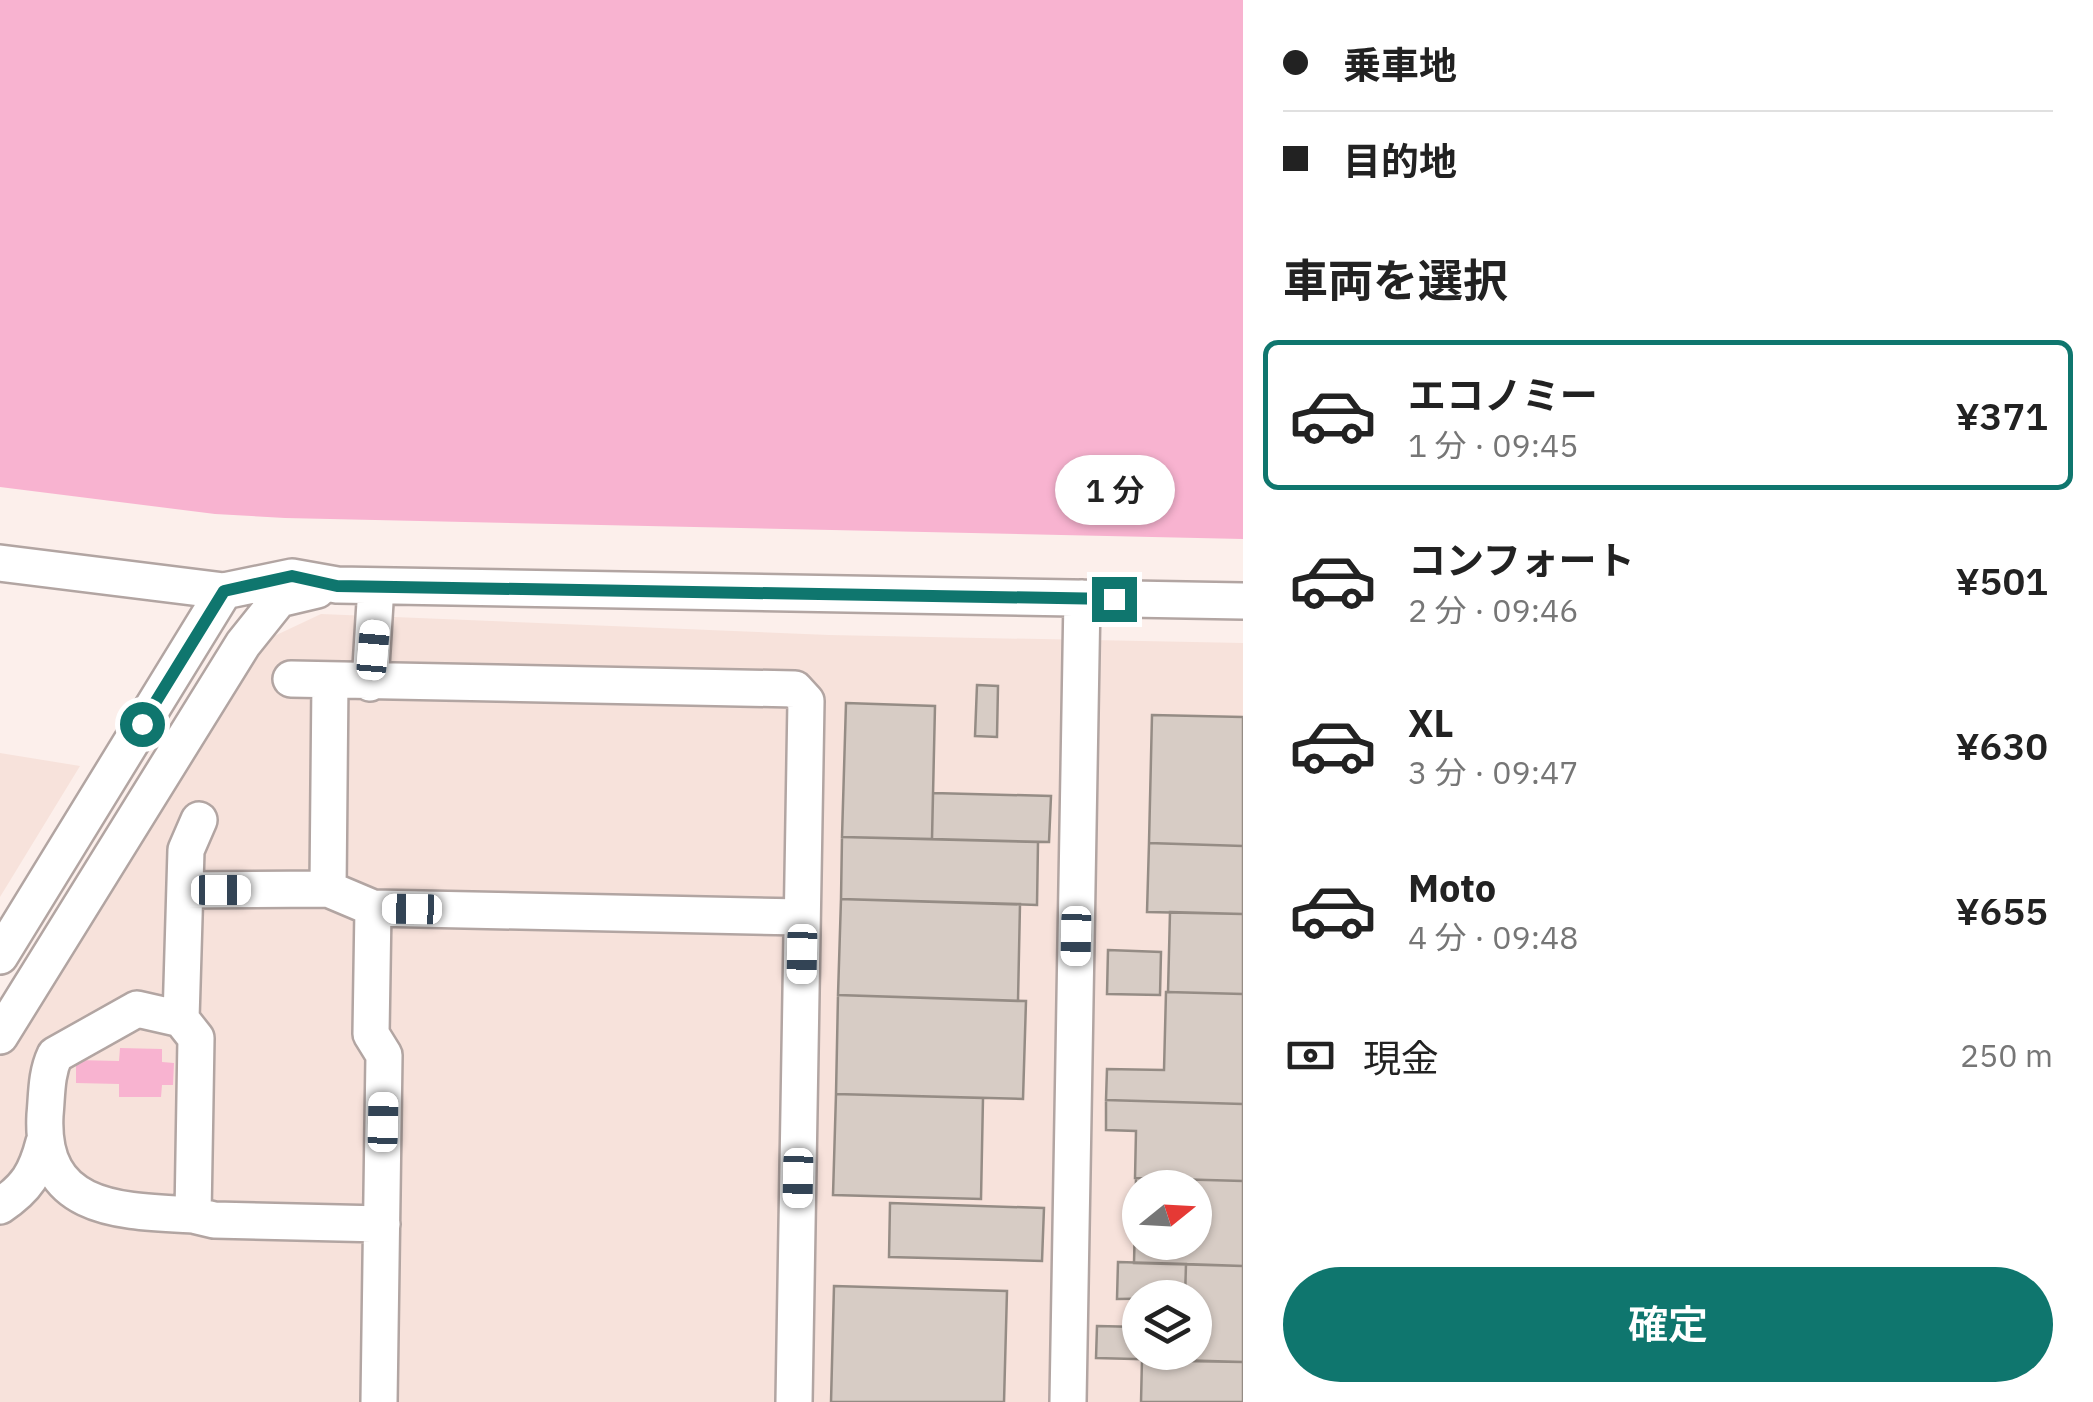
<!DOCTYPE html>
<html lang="ja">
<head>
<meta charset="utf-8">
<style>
	:root { --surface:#fff; --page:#f2f2f2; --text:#222; --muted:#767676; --line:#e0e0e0; --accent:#0f766e }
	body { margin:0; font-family:"IBM Plex Sans","Noto Sans JP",sans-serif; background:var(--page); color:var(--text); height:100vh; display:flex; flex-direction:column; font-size:38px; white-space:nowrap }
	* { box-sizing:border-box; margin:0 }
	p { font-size:32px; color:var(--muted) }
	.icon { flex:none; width:55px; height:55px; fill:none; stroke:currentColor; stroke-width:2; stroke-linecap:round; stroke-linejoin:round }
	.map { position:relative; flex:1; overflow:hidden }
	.side { display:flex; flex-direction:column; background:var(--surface); width:850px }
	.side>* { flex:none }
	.top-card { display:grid; align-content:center; height:220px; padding:0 40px; background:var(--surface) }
	.needle { width:65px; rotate:72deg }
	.buttons { position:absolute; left:1122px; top:1170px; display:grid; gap:20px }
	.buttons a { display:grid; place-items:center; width:90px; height:90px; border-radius:50%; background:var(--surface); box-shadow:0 2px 8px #0004; font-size:50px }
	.end { position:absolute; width:45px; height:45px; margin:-22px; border:12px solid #0f766e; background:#fff; box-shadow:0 0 0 5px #fff }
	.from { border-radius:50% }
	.bubble { position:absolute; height:70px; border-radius:35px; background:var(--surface); box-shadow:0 2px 8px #0004; font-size:32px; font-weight:600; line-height:70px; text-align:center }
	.car { position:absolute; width:30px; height:60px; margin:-30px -15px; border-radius:12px; box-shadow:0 0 8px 2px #0007; background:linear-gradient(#fff 24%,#345 0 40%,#fff 0 76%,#345 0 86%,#fff 0) }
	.top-card b { display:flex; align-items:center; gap:35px; height:95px; font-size:38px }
	.top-card b+b { border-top:2px solid var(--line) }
	.top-card i { width:25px; height:25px; background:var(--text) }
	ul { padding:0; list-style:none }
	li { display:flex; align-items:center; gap:30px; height:150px; margin:0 20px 15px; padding:0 20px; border:5px solid transparent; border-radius:15px }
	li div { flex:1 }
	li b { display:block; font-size:38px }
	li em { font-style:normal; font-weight:600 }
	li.active { border-color:var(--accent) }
	li>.icon { width:90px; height:90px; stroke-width:1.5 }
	h2 { padding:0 40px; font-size:45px; line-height:120px }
	.pay { display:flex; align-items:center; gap:25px; height:110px; padding:0 40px; font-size:38px }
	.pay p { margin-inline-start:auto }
	.cta { display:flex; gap:20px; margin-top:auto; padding:20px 40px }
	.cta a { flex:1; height:115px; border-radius:60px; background:var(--accent); color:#fff; font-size:40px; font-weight:600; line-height:115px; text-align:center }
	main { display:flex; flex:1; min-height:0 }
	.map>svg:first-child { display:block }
</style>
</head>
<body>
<main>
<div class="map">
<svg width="1243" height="1402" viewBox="0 0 1243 1402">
	<rect width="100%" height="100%" fill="#fcefeb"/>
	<!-- built -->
	<path fill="#f7e2db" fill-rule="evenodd" d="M 321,614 L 829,635 L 1243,643 L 1243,1402 L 0,1402 L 0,1053 L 251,647 ZM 1140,1188 L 1195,1188 L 1195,1242 L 1140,1242 ZM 1140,1298 L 1195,1298 L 1195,1352 L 1140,1352 Z
		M 0,753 L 80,766 L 0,897 Z"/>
	<!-- water -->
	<path fill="#f8b3d0" d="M 0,0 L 1243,0 L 1243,539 L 285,518 L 215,514 L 0,487 Z
		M 120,1048 L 162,1049 L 162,1062 L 174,1063 L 173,1085 L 162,1085 L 161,1097 L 119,1097 L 119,1084 L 76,1083 L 76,1060 L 119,1061 Z"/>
	<!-- building -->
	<path fill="#d7ccc5" stroke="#958c85" stroke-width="2.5" fill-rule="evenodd" d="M 977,685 L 998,686 L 997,737 L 975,736 Z
		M 846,703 L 935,706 L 932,839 L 842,837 Z
		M 1152,715 L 1243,717 L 1243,846 L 1149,843 Z
		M 933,793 L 1051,796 L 1049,842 L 932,839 Z
		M 842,837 L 1038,842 L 1037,905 L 841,899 Z
		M 1149,843 L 1243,846 L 1243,914 L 1147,912 Z
		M 841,899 L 1020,904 L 1018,1001 L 838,995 Z
		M 1170,912 L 1243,914 L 1243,994 L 1168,992 Z
		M 1108,950 L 1161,952 L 1160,995 L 1107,994 Z
		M 1166,992 L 1243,994 L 1243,1104 L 1106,1100 L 1107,1069 L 1164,1070 Z
		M 838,995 L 1026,1001 L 1023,1099 L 836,1094 Z
		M 836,1094 L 983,1098 L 981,1199 L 833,1195 Z
		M 1106,1100 L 1243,1104 L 1243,1181 L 1135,1178 L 1136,1131 L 1106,1130 Z
		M 1136,1178 L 1243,1181 L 1243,1266 L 1134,1263 ZM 1140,1188 L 1195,1188 L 1195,1242 L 1140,1242 Z
		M 890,1203 L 1044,1208 L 1042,1261 L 889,1257 Z
		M 1118,1262 L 1186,1264 L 1185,1298 L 1117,1299 Z
		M 1186,1264 L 1243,1266 L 1243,1362 L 1183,1361 L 1183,1352 L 1195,1352 L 1195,1298 L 1185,1298 Z
		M 834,1286 L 1007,1291 L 1004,1402 L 831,1402 Z
		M 1097,1326 L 1140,1327 L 1140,1352 L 1172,1352 L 1172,1360 L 1096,1358 Z
		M 1142,1359 L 1243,1362 L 1243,1402 L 1141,1402 Z"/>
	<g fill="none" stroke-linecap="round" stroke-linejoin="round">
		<defs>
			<path id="minor" d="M 0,563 L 224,591 L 292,577 L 337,585 L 1243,601
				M 291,679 L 795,689 L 806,701 L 794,1402
				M 370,683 L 376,586
				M 328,889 L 373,908 L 371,1034 L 384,1055 L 379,1402
				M 185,890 L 328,889 L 330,680
				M 373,908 L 802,917
				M 0,956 L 224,591
				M 137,1009 L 181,1019 L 196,1038 L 193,1215 C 119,1211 40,1211 45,1115 C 47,1094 46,1074 55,1055 Z
				M 181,1019 L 186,850 L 199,820
				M 0,1036 L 243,644 L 279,599 L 317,590
				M 0,1206 C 27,1188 36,1173 44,1142
				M 193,1215 L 214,1220 L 382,1224
				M 1068,1402 L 1082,598"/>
		</defs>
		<!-- minor casing -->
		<use href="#minor" stroke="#b2a5a2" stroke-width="40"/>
		<!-- minor -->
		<use href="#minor" stroke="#fff" stroke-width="35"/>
	</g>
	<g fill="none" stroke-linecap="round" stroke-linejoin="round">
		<!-- route -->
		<path stroke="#0f766e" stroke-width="12" d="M 142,724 L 224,591 L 292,576 L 337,586 L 1114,599"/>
	</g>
</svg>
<div class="buttons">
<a><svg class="needle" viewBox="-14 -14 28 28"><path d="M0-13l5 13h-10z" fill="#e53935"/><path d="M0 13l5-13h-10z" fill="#767676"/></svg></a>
<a><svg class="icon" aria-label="layers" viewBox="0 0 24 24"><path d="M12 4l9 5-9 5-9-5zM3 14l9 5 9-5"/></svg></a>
</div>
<i class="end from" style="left:142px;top:724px"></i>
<i class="end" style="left:1114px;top:599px"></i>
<div class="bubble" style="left:1055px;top:455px;width:120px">1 分</div>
<i class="car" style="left:373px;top:650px;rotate:5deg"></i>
<i class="car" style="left:221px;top:890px;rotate:90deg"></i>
<i class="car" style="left:412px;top:909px;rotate:271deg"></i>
<i class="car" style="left:1076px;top:936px;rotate:181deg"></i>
<i class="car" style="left:802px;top:954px;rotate:181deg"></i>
<i class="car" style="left:383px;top:1122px;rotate:1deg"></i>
<i class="car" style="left:798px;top:1178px;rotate:181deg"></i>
</div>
<section class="side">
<div class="top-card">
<b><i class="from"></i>乗車地</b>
<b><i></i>目的地</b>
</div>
<h2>車両を選択</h2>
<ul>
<li class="active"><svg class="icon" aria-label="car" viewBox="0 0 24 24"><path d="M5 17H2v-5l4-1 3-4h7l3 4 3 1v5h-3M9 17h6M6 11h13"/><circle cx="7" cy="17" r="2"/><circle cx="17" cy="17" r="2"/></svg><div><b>エコノミー</b><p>1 分 · 09:45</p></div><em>¥371</em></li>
<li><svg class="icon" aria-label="car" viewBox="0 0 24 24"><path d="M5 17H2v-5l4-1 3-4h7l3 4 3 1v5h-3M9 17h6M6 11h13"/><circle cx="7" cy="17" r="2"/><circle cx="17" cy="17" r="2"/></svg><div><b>コンフォート</b><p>2 分 · 09:46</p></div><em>¥501</em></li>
<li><svg class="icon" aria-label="car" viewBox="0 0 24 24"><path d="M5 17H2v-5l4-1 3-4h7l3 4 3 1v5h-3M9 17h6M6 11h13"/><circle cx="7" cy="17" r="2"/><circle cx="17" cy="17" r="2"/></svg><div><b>XL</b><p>3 分 · 09:47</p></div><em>¥630</em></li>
<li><svg class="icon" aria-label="car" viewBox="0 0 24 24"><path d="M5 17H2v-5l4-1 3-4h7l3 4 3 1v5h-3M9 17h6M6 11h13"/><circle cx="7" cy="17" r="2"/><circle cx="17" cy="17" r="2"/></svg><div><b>Moto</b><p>4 分 · 09:48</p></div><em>¥655</em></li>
</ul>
<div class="pay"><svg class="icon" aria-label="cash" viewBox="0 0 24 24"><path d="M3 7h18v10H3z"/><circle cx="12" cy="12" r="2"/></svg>現金<p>250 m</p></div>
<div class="cta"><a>確定</a></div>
</section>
</main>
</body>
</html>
